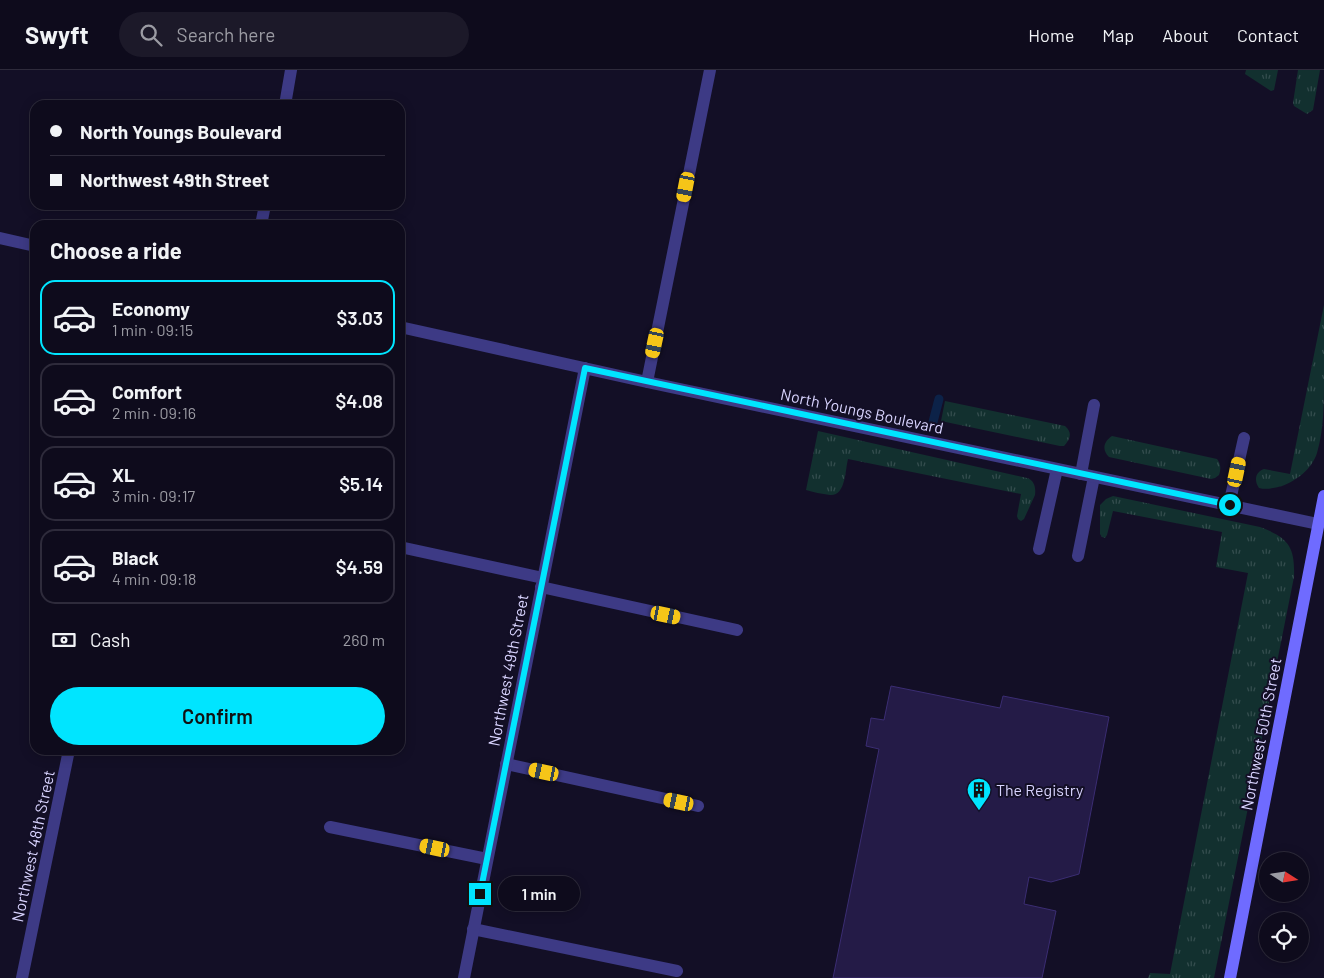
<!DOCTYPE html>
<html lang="en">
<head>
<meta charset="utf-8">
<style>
	:root { --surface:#0e0b1c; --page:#1c1929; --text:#f1f3f6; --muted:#9b9ba3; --line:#2e2b3b; --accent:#00e5ff }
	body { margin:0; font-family:Barlow,sans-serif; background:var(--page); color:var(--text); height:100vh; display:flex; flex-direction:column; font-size:19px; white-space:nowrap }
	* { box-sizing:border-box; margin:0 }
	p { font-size:16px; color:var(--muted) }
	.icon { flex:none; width:28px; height:28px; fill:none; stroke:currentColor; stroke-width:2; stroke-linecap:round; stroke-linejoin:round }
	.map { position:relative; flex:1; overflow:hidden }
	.panel { position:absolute; left:30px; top:150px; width:375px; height:535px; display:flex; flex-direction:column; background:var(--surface); border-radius:15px; box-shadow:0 2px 12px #0003,0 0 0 1px var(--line) }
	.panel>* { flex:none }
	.top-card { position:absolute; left:30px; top:30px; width:375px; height:110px; border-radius:15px; box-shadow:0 2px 12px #0003,0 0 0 1px var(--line); display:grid; align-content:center; height:110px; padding:0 20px; background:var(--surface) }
	.needle { width:32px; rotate:102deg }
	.fabs { position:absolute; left:1259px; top:782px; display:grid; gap:10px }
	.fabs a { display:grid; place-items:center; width:50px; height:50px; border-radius:50%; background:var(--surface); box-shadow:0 2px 12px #0003,0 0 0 1px var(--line); font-size:25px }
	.end { position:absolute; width:22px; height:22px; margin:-11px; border:6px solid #00e5ff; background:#111; box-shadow:0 0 0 2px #111 }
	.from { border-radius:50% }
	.bubble { position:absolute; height:35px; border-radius:18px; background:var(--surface); box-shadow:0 2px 12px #0003,0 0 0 1px var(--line); font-size:16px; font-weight:600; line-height:35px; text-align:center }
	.car { position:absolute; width:15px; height:30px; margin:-15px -8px; border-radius:6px; box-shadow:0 0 4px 1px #0007; background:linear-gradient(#f5c518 24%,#345 0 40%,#f5c518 0 76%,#345 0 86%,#f5c518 0) }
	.top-card b { display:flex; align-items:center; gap:18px; height:48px; font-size:19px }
	.top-card b+b { border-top:1px solid var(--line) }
	.top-card i { width:12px; height:12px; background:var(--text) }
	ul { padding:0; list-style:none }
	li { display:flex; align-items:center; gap:15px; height:75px; margin:0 10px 8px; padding:0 10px; border:2px solid var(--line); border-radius:15px }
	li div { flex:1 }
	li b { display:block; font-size:19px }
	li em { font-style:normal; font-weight:600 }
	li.active { border-color:var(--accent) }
	li>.icon { width:45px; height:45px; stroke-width:1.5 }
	h2 { padding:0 20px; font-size:22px; line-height:60px }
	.pay { display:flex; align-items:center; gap:12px; height:55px; padding:0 20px; font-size:19px }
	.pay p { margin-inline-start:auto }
	.action { display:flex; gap:10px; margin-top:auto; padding:10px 20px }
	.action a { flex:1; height:58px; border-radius:30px; background:var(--accent); color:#111; font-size:20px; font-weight:600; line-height:58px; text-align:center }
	header { display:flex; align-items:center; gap:30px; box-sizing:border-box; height:70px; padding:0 25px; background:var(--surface); border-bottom:1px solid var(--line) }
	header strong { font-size:24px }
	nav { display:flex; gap:28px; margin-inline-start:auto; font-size:18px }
	.search { width:350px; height:45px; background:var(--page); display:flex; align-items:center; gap:12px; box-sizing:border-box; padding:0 18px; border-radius:28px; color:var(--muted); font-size:19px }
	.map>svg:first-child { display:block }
</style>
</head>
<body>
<header>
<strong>Swyft</strong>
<div class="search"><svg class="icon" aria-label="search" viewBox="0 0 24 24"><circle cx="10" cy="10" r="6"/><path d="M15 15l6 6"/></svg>Search here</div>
<nav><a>Home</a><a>Map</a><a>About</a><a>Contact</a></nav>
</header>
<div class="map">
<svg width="1324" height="908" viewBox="0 0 1324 908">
	<defs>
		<pattern id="grass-tufts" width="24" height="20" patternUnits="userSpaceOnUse" patternTransform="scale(1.25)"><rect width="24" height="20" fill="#12302f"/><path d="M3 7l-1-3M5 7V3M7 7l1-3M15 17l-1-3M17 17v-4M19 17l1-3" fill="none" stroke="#344d4e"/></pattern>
	</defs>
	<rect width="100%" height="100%" fill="#130f26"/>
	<!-- grass -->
	<path fill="url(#grass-tufts)" d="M 1246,0 L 1278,0 L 1274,20 L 1271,21 L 1245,4 Z
		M 1298,0 L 1320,0 L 1313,40 L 1307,44 L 1294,36 L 1293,33 Z
		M 1324,235 C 1324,259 1324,283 1324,308 C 1324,333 1324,359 1317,383 C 1312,399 1296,411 1282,416 C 1274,418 1267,420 1259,418 C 1254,411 1255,402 1264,399 L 1290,404 Z
		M 945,331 L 1065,356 C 1073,363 1070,369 1064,376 L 1060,376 L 941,351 Z
		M 818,361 L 1027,408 C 1034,410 1036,417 1035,425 L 1024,449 L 1021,451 L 1018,449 L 1017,446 L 1021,424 L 848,389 C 845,400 846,426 830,425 C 822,424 813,422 806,420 Z
		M 1112,366 L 1217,389 C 1221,394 1221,399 1219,405 L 1215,408 L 1211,409 L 1109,387 C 1102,380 1103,372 1112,366 Z
		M 1113,426 L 1260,457 C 1289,468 1295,477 1294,507 L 1214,908 L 1148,908 L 1150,903 L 1170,904 L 1248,503 L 1216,497 L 1222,462 L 1113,441 L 1107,465 L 1105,468 L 1102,467 L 1100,464 L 1100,435 L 1106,429 Z"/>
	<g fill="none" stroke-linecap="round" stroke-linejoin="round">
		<!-- stream -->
		<path stroke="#0c2248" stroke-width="9" d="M 933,352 L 939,329"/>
	</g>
	<!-- building -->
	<path fill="#241b47" stroke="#3b2d73" d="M 891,616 L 1000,638 L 1003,626 L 1109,647 L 1079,804 L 1051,812 L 1029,807 L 1024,834 L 1056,841 L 1042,908 L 833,908 L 879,679 L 866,676 L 871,648 L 884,650 Z"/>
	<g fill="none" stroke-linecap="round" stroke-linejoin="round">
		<!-- lane -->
		<path stroke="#3d3a85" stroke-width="12" d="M 1081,404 L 1094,335
			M 1229,435 L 1244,368
			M 400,477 L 543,508
			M 1039,479 L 1057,399
			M 1078,486 L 1094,407
			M 541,517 L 737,560
			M 506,694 L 698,736
			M 330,757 L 487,789
			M 473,859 L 677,901"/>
		<!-- street -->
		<path stroke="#3d3a85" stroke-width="12" d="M 285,35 L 291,0
			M 261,155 L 265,135
			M 0,168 L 35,176
			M 400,257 L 647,312 L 1318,454
			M 647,312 L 710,0
			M 22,908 L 69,680
			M 464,908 L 585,298"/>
		<!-- secondary -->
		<path stroke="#6f6bff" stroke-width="12" d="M 1230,908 L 1324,426"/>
	</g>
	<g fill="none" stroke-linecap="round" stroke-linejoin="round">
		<!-- route -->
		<path stroke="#00e5ff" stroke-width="6" d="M 480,824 L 585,298 L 1230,435"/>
	</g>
	<!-- icons -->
	<defs>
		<symbol id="building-pin" viewBox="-11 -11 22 30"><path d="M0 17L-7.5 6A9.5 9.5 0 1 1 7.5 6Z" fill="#00e5ff" stroke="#130f26"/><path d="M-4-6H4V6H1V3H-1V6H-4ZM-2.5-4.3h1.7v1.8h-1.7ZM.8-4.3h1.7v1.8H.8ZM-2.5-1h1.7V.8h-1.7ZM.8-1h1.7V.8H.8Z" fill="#111"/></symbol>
	</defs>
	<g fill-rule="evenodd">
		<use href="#building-pin" x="965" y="706" width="28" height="38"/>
	</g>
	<g text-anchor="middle" stroke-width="4" stroke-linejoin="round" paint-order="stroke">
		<!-- street labels -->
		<g font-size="16" fill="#d9d4ff" stroke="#130f26">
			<text transform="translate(862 341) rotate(12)" y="6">North Youngs Boulevard</text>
			<text transform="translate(508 600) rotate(-79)" y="6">Northwest 49th Street</text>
			<text transform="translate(1261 664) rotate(-79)" y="6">Northwest 50th Street</text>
			<text transform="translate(33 776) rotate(-78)" y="6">Northwest 48th Street</text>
		</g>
		<!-- poi labels -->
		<g font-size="16" fill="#d9d4ff" stroke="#130f26" text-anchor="start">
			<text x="996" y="726">The Registry</text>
		</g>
	</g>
</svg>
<div class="fabs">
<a><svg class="needle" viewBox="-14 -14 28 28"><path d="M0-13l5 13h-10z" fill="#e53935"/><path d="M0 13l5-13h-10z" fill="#9b9ba3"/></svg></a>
<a><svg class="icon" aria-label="locate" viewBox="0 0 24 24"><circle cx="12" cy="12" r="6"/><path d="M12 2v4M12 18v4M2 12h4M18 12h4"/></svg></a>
</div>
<i class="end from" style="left:1230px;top:435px"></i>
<i class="end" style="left:480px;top:824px"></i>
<div class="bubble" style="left:498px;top:806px;width:82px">1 min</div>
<i class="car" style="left:686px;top:117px;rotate:191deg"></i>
<i class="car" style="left:655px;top:273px;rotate:192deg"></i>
<i class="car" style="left:1237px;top:402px;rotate:12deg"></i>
<i class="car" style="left:666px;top:545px;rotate:102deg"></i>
<i class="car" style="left:544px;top:702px;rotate:282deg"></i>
<i class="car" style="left:679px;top:732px;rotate:282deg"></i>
<i class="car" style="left:435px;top:778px;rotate:282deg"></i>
<div class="top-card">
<b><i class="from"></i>North Youngs Boulevard</b>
<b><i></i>Northwest 49th Street</b>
</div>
<section class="panel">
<h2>Choose a ride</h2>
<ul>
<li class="active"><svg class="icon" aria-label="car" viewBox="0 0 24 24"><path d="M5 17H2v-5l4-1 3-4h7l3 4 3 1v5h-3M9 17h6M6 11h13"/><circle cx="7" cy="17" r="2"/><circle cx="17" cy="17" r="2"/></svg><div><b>Economy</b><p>1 min · 09:15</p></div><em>$3.03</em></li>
<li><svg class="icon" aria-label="car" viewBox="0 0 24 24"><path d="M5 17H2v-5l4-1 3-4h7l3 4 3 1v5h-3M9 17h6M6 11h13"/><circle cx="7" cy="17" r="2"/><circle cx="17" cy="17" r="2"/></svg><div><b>Comfort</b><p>2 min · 09:16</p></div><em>$4.08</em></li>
<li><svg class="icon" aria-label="car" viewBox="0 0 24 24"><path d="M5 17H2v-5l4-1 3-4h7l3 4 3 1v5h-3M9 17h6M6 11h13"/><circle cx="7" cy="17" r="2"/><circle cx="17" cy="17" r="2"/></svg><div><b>XL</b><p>3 min · 09:17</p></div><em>$5.14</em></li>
<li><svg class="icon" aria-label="car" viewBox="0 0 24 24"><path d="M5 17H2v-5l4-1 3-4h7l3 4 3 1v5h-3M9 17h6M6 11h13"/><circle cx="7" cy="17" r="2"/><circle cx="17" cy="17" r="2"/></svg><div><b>Black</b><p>4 min · 09:18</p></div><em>$4.59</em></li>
</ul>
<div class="pay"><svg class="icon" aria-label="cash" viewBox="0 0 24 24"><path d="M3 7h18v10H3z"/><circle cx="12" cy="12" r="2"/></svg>Cash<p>260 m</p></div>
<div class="action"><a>Confirm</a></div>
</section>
</div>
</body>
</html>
